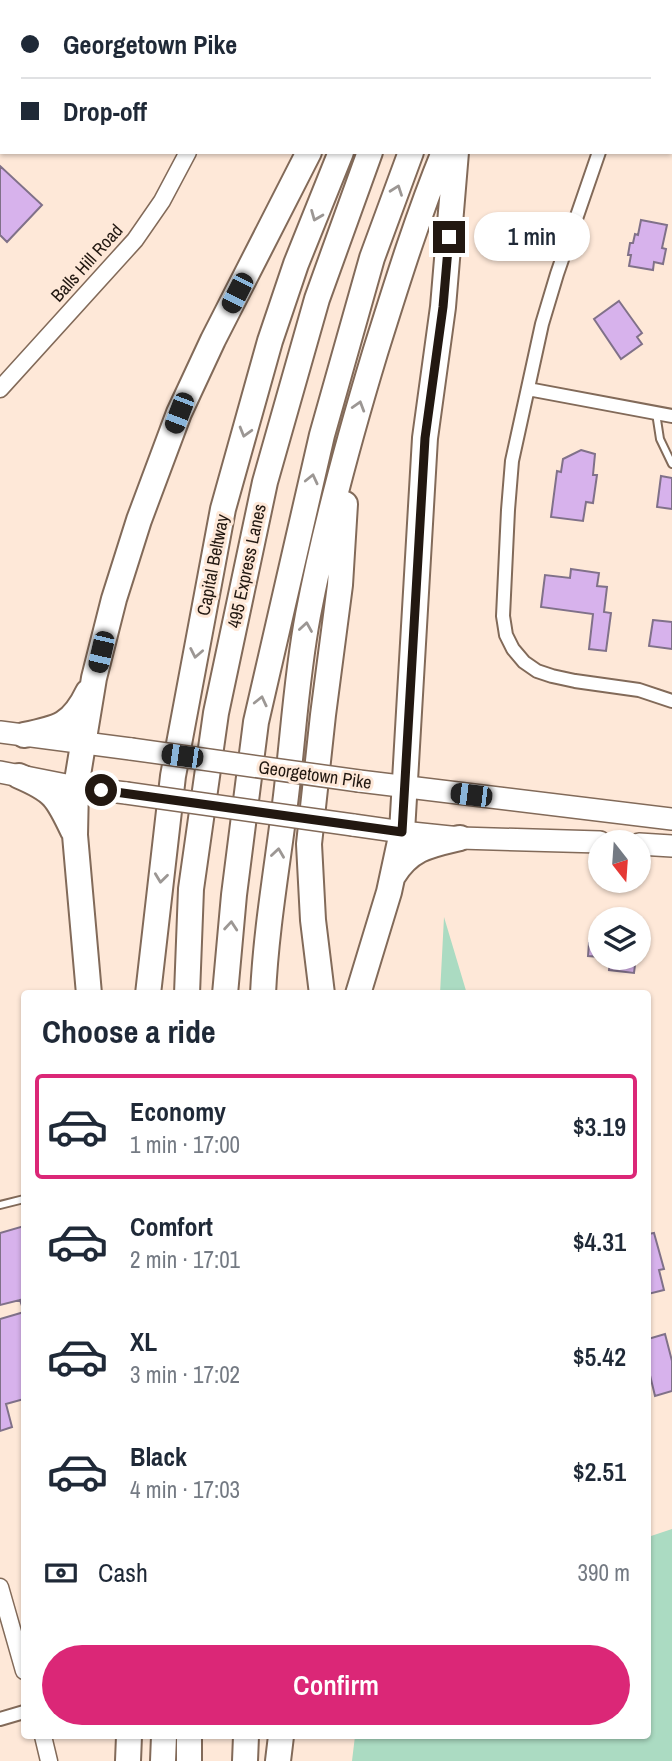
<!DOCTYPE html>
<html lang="en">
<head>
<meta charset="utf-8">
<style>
	:root { --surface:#fff; --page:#f6f6f7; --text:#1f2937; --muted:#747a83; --line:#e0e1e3; --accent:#db2777 }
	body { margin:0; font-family:"Archivo Narrow",sans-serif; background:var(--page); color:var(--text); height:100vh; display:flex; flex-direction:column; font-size:26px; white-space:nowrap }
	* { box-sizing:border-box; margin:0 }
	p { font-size:23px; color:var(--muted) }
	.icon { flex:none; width:38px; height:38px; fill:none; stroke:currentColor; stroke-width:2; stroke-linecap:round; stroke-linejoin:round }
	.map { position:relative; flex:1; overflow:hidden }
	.drawer { position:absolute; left:21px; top:990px; width:630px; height:749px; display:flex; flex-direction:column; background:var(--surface); border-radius:7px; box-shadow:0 2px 5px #0004 }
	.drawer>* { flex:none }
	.banner { position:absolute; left:0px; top:0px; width:672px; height:154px; box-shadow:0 2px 5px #0004; display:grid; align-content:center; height:154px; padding:0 21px; background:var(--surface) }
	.needle { width:46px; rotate:163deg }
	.controls { position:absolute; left:588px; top:830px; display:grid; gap:14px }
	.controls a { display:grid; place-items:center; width:63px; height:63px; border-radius:50%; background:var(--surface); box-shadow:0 2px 5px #0004; font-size:35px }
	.end { position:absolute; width:32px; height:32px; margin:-16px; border:9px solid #221811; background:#fff; box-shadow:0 0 0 4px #fff }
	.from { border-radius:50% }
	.bubble { position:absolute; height:49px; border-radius:24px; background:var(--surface); box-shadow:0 2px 5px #0004; font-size:23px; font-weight:600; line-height:49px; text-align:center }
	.car { position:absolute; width:21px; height:42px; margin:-21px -10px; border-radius:9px; box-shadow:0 0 5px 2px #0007; background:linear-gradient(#222 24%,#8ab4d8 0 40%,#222 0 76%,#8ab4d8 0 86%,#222 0) }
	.banner b { display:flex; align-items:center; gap:24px; height:66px; font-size:26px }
	.banner b+b { border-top:2px solid var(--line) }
	.banner i { width:18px; height:18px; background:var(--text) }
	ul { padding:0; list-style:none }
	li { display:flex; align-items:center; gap:21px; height:105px; margin:0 14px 10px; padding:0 7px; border:4px solid transparent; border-radius:7px }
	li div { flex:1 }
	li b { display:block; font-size:26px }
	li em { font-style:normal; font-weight:600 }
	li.active { border-color:var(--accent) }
	li>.icon { width:63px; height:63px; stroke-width:1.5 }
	h2 { padding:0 21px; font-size:32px; line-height:84px }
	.pay { display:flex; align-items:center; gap:18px; height:77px; padding:0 21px; font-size:26px }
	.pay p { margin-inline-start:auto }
	.button { display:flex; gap:14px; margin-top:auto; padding:14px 21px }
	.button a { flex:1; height:80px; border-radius:42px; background:var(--accent); color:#fff; font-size:28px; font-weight:600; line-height:80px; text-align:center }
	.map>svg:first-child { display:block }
</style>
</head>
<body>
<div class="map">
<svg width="672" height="1761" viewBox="0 0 672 1761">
	<rect width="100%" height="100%" fill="#fee8d8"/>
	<!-- green -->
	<path fill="#abdbc2" d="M 444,917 L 467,994 L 440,994 Z
		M 672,1529 L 672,1761 L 352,1761 L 355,1736 L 648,1736 L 648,1537 Z"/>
	<!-- building -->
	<path fill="#d7b2ec" stroke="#807189" stroke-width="2" d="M 0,166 L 42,205 L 7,242 L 0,235 Z
		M 641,220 L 667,225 L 662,248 L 666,249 L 663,264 L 654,262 L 653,270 L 629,266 L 631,255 L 628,255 L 630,243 L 633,243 L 635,234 L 638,235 Z
		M 619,301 L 642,333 L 637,337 L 642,344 L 621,359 L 594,319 Z
		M 581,450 L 595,454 L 593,475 L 597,475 L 593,503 L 586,502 L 583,521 L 551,517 L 557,471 L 561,472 L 563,459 Z
		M 661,476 L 672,478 L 672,509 L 657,507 Z
		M 571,569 L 599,573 L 597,586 L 607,587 L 604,612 L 611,613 L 606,651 L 589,649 L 593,614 L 541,607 L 545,575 L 570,578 Z
		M 653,620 L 672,622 L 672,649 L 649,646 Z
		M 589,943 L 600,944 L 600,957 L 588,956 Z
		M 601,957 L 636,957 L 634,973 L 609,970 L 610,958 Z
		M 24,1226 L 24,1299 L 0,1305 L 0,1233 Z
		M 654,1233 L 664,1269 L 659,1270 L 664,1290 L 648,1294 L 648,1234 Z
		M 24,1299 L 24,1399 L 6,1404 L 12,1427 L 0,1431 L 0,1319 L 24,1312 L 20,1300 Z
		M 665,1334 L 672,1361 L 672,1391 L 655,1396 L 648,1367 L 648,1339 Z"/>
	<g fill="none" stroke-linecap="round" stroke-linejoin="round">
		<defs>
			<path id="service" d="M 656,413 L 660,439 L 672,464
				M 0,1205 L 24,1199"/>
			<path id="minor" d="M 670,24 L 672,22
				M 599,152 L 557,274 L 542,324 L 512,461 L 508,510 L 503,616 L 506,635 L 513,649 L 524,662 L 537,671 L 552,676 L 575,681 L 639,690 L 672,701
				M 528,389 L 672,416
				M 0,1719 L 24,1712"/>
			<path id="tertiary" d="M 233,2 L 233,0
				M 0,389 L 135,240 L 162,201 L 188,152
				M 0,1587 L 24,1671
				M 43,1736 L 49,1761"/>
			<path id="primary" d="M 0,732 L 131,749
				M 0,772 L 76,787 L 126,793
				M 359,781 L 672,819
				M 353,825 L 402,832 L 460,838 L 600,842
				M 639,844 L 672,846"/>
			<path id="motorway" d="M 379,2 L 380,0
				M 400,2 L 401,0
				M 429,2 L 430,0
				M 471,2 L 472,0
				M 507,2 L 508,0
				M 24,735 C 59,728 72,725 88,692
				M 19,776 C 54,791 57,797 73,831
				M 393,876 C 410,848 430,845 460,838
				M 89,994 L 75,835 L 76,787 L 94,678 L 114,599 L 139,520 L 179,413 L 213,340 L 309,152
				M 148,994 L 173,776 L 223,509 L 270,341 L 296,264 L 341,152
				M 187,994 L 191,889 L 216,713 L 265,482 L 317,299 L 370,152
				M 225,994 L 234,895 L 256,722 L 322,435 L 372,258 L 411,152
				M 263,994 C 266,930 277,868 285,804 C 293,741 296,678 308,615 C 325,526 349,439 375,353 C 396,286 417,218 444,152
				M 322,994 L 313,920 L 309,844 L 323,715 L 340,585 L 345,504
				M 358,994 L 389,892 L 402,832 L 425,438 L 443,307 L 456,152
				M 128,1761 L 129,1736
				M 163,1761 L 164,1736
				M 189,1761 L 189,1736
				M 245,1761 L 246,1736
				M 278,1761 L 281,1736"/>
		</defs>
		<!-- service casing -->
		<use href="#service" stroke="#826a59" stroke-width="10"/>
		<!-- minor casing -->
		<use href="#minor" stroke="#826a59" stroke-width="16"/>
		<!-- tertiary casing -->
		<use href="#tertiary" stroke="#826a59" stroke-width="19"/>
		<!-- primary casing -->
		<use href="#primary" stroke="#826a59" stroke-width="24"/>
		<!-- motorway casing -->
		<use href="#motorway" stroke="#826a59" stroke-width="28"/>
		<!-- service -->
		<use href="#service" stroke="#fff" stroke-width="6"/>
		<!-- minor -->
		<use href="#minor" stroke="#fff" stroke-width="12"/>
		<!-- tertiary -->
		<use href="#tertiary" stroke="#fff" stroke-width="16"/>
		<!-- primary -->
		<use href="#primary" stroke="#fff" stroke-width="21"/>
		<!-- motorway -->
		<use href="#motorway" stroke="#fff" stroke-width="24"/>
		<defs>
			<path id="primary-bridge" d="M 131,749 L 359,781
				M 126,793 L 353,825"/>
		</defs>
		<!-- primary-bridge casing -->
		<use href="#primary-bridge" stroke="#826a59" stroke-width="24" stroke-linecap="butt"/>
		<!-- primary-bridge -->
		<use href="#primary-bridge" stroke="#fff" stroke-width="21"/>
	</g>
	<!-- one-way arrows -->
	<defs><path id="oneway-chevron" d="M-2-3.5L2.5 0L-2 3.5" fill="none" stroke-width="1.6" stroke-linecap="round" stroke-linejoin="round" transform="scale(1.75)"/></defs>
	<g stroke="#9c9794">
		<use href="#oneway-chevron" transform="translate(397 190) rotate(-70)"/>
		<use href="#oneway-chevron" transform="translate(316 216) rotate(112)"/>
		<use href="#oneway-chevron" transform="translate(359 406) rotate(-73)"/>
		<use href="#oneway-chevron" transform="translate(245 432) rotate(106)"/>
		<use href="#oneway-chevron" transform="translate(312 479) rotate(-77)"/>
		<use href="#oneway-chevron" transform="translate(306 627) rotate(-81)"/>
		<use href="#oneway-chevron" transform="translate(196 653) rotate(101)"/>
		<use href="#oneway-chevron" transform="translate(261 701) rotate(-77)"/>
		<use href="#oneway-chevron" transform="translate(278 853) rotate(-82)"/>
		<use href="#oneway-chevron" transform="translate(161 878) rotate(97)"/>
		<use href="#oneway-chevron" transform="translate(231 926) rotate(-85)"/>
	</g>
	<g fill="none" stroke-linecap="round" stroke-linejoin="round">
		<!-- route -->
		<path stroke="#221811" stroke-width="9" d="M 101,790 L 402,832 L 425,438 L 443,307 L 449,237"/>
	</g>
	<g text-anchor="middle" stroke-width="6" stroke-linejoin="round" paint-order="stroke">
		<!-- street labels -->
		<g font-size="18" fill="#221811" stroke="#fee8d8">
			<text transform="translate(87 263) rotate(-48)" y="6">Balls Hill Road</text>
			<text transform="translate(213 565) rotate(-79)" y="6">Capital Beltway</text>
			<text transform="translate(247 566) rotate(-78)" y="6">495 Express Lanes</text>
			<text transform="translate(315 775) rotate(8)" y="6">Georgetown Pike</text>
		</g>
	</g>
</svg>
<div class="controls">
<a><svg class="needle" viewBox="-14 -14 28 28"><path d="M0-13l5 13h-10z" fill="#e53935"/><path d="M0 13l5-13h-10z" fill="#747a83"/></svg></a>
<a><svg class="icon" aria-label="layers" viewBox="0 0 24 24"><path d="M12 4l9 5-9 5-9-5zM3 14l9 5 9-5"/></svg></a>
</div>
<i class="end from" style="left:101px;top:790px"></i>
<i class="end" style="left:449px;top:237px"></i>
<div class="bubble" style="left:474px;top:212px;width:116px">1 min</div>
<i class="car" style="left:237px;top:293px;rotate:207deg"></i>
<i class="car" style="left:179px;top:413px;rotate:201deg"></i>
<i class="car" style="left:101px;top:652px;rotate:193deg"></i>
<i class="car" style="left:182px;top:756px;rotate:278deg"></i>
<i class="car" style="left:471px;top:795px;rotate:277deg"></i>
<div class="banner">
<b><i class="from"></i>Georgetown Pike</b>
<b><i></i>Drop-off</b>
</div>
<section class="drawer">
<h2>Choose a ride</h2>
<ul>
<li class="active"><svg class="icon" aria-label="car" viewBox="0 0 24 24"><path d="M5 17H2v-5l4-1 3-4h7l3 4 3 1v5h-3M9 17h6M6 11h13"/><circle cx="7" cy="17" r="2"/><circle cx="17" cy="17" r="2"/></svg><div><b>Economy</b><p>1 min · 17:00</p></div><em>$3.19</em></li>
<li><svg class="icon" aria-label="car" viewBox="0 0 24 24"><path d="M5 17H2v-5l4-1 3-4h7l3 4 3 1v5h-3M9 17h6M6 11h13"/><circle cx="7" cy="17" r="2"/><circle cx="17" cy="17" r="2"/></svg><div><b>Comfort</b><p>2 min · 17:01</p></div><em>$4.31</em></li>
<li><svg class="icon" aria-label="car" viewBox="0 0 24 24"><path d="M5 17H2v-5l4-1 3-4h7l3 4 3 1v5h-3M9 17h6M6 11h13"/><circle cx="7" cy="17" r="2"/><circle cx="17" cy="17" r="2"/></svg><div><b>XL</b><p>3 min · 17:02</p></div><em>$5.42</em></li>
<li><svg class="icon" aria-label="car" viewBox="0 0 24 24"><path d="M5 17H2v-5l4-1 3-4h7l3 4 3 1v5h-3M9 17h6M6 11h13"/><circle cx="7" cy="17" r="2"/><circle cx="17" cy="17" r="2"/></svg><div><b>Black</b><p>4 min · 17:03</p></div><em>$2.51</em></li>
</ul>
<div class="pay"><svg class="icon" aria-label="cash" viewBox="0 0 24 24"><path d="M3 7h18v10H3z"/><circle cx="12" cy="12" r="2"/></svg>Cash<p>390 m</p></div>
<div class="button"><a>Confirm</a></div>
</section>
</div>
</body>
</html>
